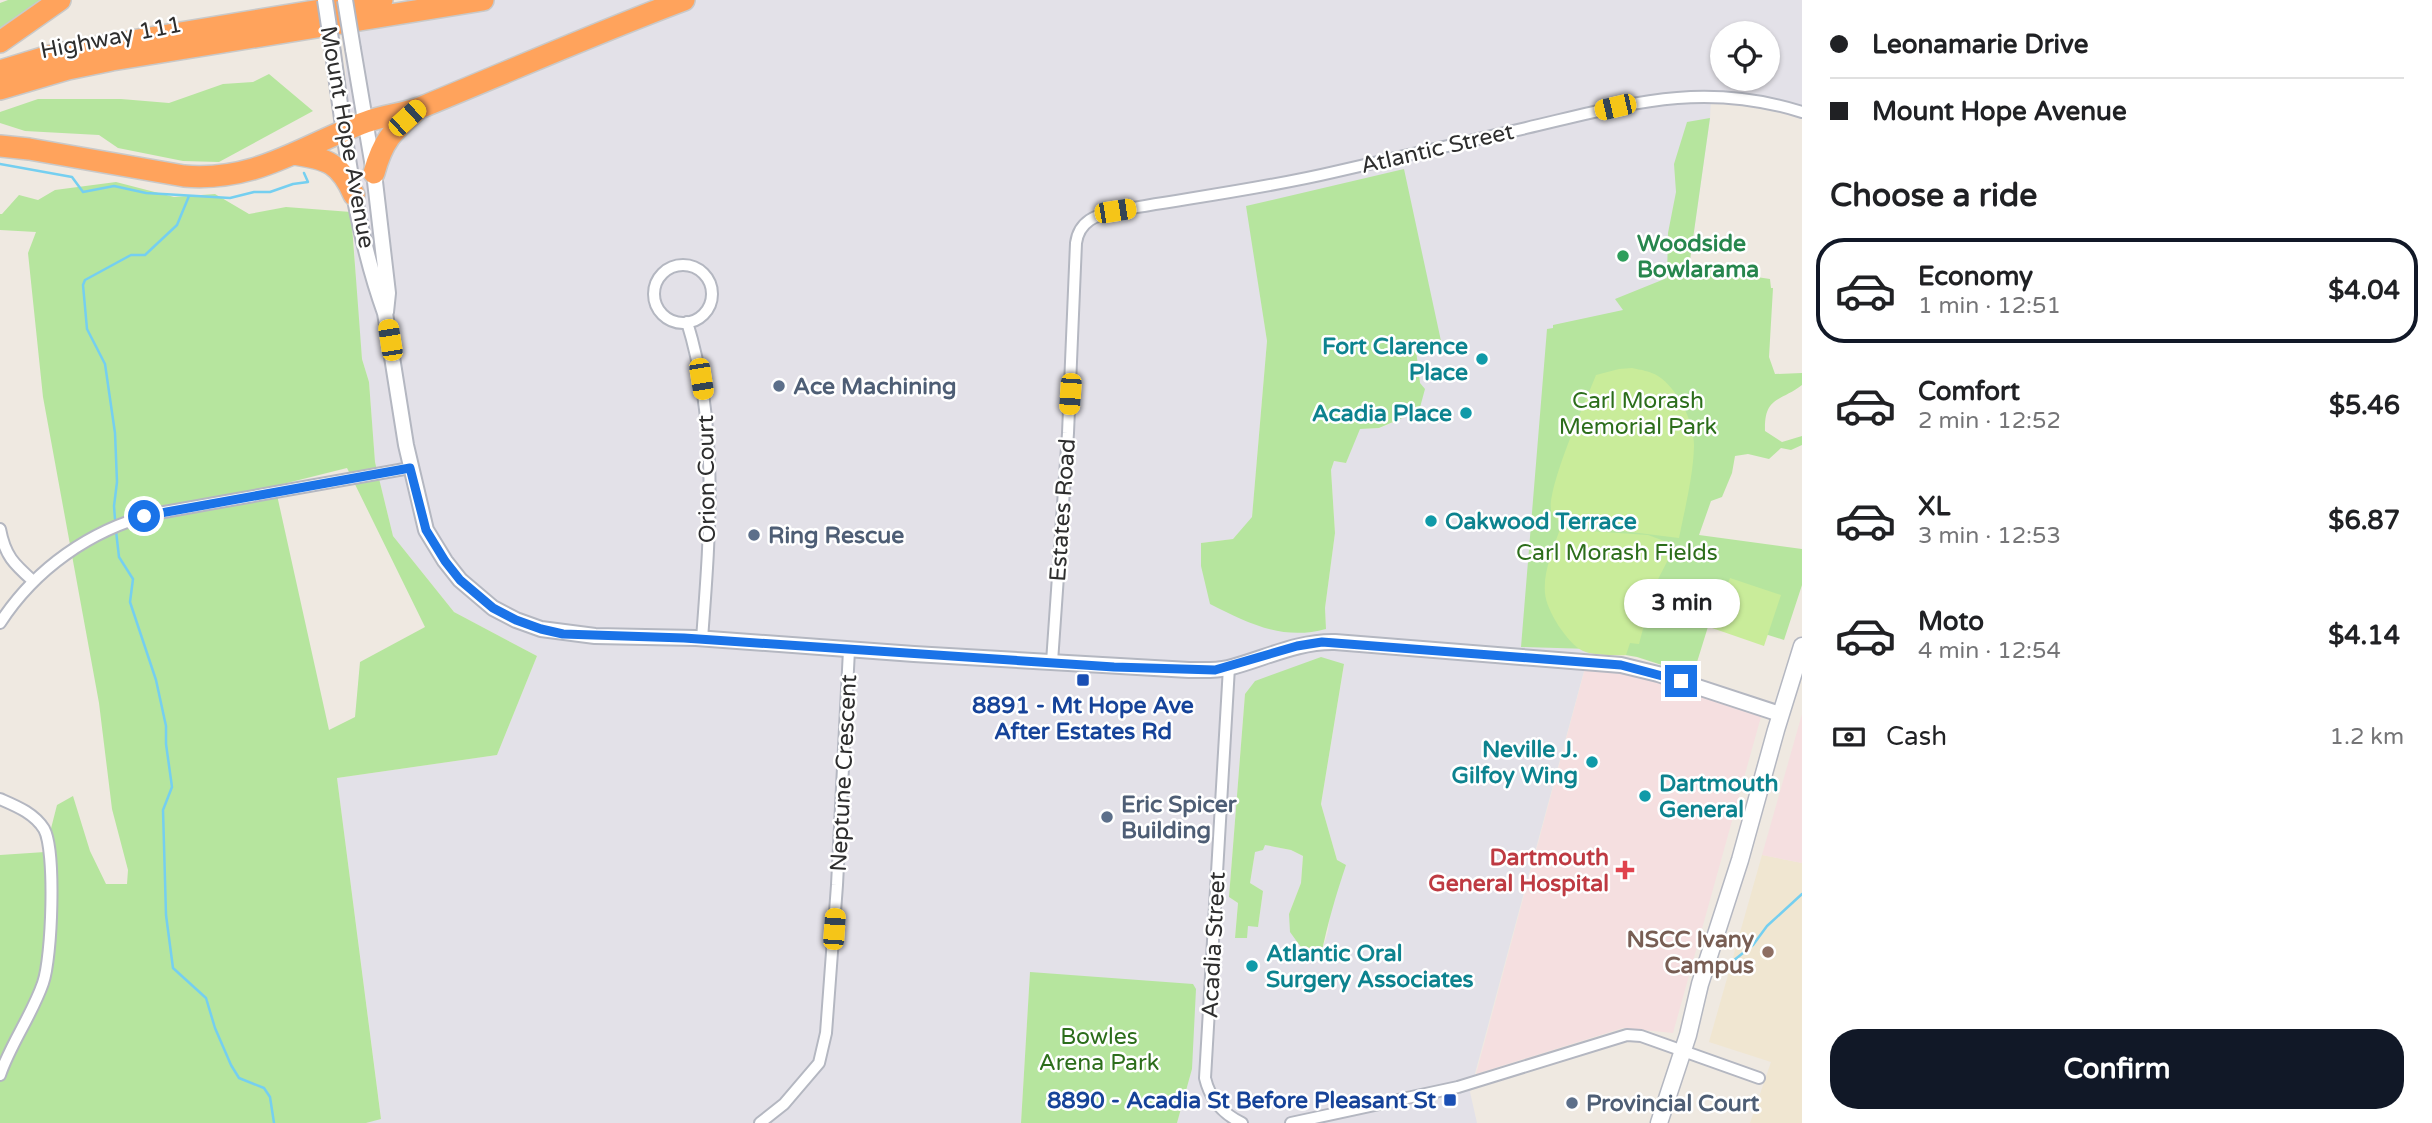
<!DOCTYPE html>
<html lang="en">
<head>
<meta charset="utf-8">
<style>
	:root { --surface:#fff; --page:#f6f6f6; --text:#202124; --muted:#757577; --line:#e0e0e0; --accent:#111827 }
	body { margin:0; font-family:"Varela Round",sans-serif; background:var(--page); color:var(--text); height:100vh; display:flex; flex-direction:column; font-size:26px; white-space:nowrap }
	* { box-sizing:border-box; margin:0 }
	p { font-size:23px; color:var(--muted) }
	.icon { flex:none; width:38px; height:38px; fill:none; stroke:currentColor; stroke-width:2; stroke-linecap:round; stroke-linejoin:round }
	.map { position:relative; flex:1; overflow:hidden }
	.panel { display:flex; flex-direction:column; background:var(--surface); width:630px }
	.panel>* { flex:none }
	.top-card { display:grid; align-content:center; height:154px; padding:0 28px; background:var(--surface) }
	.controls { position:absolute; left:1710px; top:21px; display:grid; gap:14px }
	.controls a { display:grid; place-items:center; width:70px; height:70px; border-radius:50%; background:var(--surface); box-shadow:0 2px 5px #0004; font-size:35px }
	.end { position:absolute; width:32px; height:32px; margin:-16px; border:9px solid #1a73e8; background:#fff; box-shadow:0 0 0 4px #fff }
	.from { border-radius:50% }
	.bubble { position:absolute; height:49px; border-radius:24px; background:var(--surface); box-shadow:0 2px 5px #0004; font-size:23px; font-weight:700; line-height:49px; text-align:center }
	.car { position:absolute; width:21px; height:42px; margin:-21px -10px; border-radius:9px; box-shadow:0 0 5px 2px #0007; background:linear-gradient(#f5c518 24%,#345 0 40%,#f5c518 0 76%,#345 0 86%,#f5c518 0) }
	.top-card b { display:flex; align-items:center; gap:24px; height:66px; font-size:26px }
	.top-card b+b { border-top:2px solid var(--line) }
	.top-card i { width:18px; height:18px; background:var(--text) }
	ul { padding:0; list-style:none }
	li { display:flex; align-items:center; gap:21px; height:105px; margin:0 14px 10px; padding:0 14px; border:4px solid transparent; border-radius:28px }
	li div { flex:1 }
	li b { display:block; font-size:26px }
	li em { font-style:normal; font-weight:700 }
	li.on { border-color:var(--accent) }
	li>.icon { width:63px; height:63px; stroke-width:1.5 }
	h2 { padding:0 28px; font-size:32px; line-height:84px }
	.pay { display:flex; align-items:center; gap:18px; height:77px; padding:0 28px; font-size:26px }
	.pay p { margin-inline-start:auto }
	.primary-button { display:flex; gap:14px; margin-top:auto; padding:14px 28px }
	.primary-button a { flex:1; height:80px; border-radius:28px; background:var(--accent); color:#fff; font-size:28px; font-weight:700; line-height:80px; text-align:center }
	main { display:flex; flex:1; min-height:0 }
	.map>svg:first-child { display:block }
</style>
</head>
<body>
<main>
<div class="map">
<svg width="1802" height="1123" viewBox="0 0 1802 1123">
	<rect width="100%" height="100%" fill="#efe9e1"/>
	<!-- industrial -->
	<path fill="#e3e1e8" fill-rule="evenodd" d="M 406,0 L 1802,0 L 1802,112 L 1711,98 L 1710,118 L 1689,267 L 1521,646 L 1590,649 L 1470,1092 L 1477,1123 L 1177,1123 L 1192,1069 L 1192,1059 L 1030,973 L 1021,1123 L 366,1123 L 381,1118 L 337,778 L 497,755 L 537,656 L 454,612 L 393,536 L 375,462 L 369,382 L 362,359 L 357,303 L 343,15 ZM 1722,33 L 1768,33 L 1768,79 L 1722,79 ZM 1247,207 L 1416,349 L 1419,411 L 1380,428 L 1359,429 L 1346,463 L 1334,461 L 1331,470 L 1335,533 L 1325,608 L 1326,629 L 1201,543 L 1233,539 L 1252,518 L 1267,341 ZM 1344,665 L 1321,804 L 1337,860 L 1328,931 L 1321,955 L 1289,914 L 1301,883 L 1303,856 L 1291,850 L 1265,845 L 1255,851 L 1250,883 L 1263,891 L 1258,926 L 1248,925 L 1235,938 L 1238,903 L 1229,897 L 1245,694 Z"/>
	<!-- education -->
	<path fill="#f0e6d1" d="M 1762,855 L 1802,863 L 1802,1123 L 1750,1123 L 1771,1062 L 1709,1042 Z"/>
	<!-- medical -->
	<path fill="#f5dfe0" d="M 1586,665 L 1688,689 L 1762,713 L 1673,1033 L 1623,1028 L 1476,1074 Z
		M 1802,714 L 1802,863 L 1762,855 Z"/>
	<!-- green -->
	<path fill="#b6e59e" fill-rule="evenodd" d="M 8,0 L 50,0 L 0,35 L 0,3 Z
		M 269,74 L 313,111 L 219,162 L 183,161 L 118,148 L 99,135 L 25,131 L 0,123 L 0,112 L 38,99 L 121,99 L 169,103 L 223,84 L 253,82 Z
		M 1710,118 L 1689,267 L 1770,279 L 1771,288 L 1773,288 L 1769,357 L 1775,374 L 1802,373 L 1802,385 C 1780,402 1764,396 1765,431 L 1782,442 L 1802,436 L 1802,445 L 1791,450 L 1781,448 L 1769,459 L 1748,454 L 1735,456 L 1732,473 L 1722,497 L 1711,501 L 1699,535 L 1802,549 L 1802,585 L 1784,640 L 1711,617 L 1693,675 L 1637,657 L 1590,649 L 1521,647 L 1547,329 L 1553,328 L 1553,325 L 1623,310 L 1615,299 L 1667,278 L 1668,233 L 1676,192 L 1674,164 L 1687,122 Z
		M 1404,169 L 1441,341 L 1416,350 L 1420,383 L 1425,389 L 1419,411 L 1379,428 L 1360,429 L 1346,463 L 1334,461 L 1331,470 L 1335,533 L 1325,608 L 1326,629 C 1282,641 1248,623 1210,604 L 1201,566 L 1201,543 L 1233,539 L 1252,517 L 1267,341 L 1246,206 Z
		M 116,182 L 174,197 L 215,194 L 249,214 L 286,207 L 351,212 L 362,359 L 369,382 L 375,462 L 393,536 L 454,612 L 537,656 L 497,755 L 337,778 L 381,1119 L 366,1123 L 0,1123 L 0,855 L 45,852 L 57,805 L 73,796 L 90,851 L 106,884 L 127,884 L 128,870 L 112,809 L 99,703 L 43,397 L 28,253 L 36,232 L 0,230 L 0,214 L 2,214 L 19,195 L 38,200 L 55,190 ZM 347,468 L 425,627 L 360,662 L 355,717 L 329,730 L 275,486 Z
		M 1321,657 L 1344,664 L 1321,804 L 1337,860 L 1346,865 C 1336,895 1327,925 1321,956 L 1303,950 L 1290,932 L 1289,914 L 1301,883 L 1303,856 L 1291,850 L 1265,845 L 1263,850 L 1255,852 L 1250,883 L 1263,891 L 1258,927 L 1248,926 L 1247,938 L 1235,938 L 1238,903 L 1229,897 L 1245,694 L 1255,681 Z
		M 1030,972 L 1193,984 L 1196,989 L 1192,1069 L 1177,1123 L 1021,1123 Z"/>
	<!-- pitch -->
	<path fill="#c9ec9a" d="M 1632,368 C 1641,370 1650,371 1658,376 C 1678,389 1695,423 1694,447 C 1693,477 1685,508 1679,538 L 1566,524 C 1560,521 1552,518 1551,510 C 1548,485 1585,403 1596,375 L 1619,369 Z
		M 1560,529 L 1648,535 L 1667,542 L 1671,554 L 1654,587 L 1639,644 L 1630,643 L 1626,655 C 1616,656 1591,655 1583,651 C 1567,643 1546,610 1545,593 C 1543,572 1553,549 1560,529 Z
		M 1730,578 L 1781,595 L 1764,646 L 1712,628 Z"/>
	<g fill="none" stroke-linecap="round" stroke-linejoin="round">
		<!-- stream -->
		<path stroke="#75cff0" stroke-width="2.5" d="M 0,164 L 72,177 L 83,192 L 114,186 L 146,193 L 230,198 L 254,192 L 270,192 L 293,184 L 308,182 L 304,173
			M 115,519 L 114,506 L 117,482 L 115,433 L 105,364 L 87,329 L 83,285 L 85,280 L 131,255 L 145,255 L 177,225 L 189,196
			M 116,531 L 119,557 L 133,579 L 130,602 L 156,680 L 166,726 L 166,744 L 172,787 L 163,810 L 166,915 L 173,968 L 206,998 L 215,1028 L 231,1065 L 239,1078 L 264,1088 L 270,1097 L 274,1123
			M 1733,961 L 1753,945 L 1767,926 L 1802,894"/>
		<defs>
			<path id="minor" d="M654 294a29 29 0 1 1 58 0a29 29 0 1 1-58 0Z
				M 687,322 C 719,425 710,533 702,639
				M 0,529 C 5,556 14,564 33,581
				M 0,623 C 35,569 90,530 153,514 L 410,468
				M 1052,662 L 1068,433 L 1076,243 C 1079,221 1096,215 1115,211 C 1188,198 1262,189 1334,172 C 1398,157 1462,143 1526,128 C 1625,105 1700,80 1802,112
				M 1229,667 L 1205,1078 C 1210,1099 1223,1114 1242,1123
				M 0,799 C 16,806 34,813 44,829 C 56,850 52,958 43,983 C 32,1015 11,1043 0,1075
				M 760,1123 L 784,1104 L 819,1063 L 826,1033 L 837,885 L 849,650
				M 1291,1123 L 1458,1087 L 1627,1035 L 1641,1036 L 1759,1078"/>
			<path id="tertiary" d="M 353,49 L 374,173 L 388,293 L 386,312
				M 333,53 C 345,140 355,230 385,313 L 406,445 L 426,530 L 445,561 L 460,580 L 493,608 L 516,620 L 541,629 L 595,636 L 696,638 L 914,654 L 1189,670 C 1202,670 1215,671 1228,668 C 1264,659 1297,641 1335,642 L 1621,665 L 1658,674 L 1780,714"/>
			<path id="secondary" d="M 1659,1123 L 1688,1035 L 1700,984 L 1740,860 L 1776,730 L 1802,646"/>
			<path id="motorway" d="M 0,42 L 60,0
				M 0,71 L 49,56 L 95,47 L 382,0
				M 0,89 L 68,69 L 112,60 L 483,0
				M 0,146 L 29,149 L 184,176 C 257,182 301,146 366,122 C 384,115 404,114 422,107 C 510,71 596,33 684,0
				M 294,154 C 328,159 340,163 354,195
				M 374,173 C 383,140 392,132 417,110"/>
		</defs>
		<!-- minor casing -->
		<use href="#minor" stroke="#b4b7c1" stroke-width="14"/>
		<!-- tertiary casing -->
		<use href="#tertiary" stroke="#b4b7c1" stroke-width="18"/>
		<!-- secondary casing -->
		<use href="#secondary" stroke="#b4b7c1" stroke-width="19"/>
		<!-- motorway casing -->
		<use href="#motorway" stroke="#c9c9c9" stroke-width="24"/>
		<!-- minor -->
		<use href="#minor" stroke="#fff" stroke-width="10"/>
		<!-- tertiary -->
		<use href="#tertiary" stroke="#fff" stroke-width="14"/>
		<!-- secondary -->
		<use href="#secondary" stroke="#fff" stroke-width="16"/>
		<!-- motorway -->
		<use href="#motorway" stroke="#ffa35c" stroke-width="21"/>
		<defs>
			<path id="tertiary-bridge" d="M 325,0 L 333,53
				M 345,0 L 353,49"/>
		</defs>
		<!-- tertiary-bridge casing -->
		<use href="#tertiary-bridge" stroke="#b4b7c1" stroke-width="18" stroke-linecap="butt"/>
		<!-- tertiary-bridge -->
		<use href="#tertiary-bridge" stroke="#fff" stroke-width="14"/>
	</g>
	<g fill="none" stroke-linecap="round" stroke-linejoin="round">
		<!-- route -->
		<path stroke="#1a73e8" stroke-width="9" d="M 144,516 L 410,468 L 426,530 L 445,561 L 460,580 L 493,608 L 516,620 L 541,629 L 563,634 L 684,638 L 1114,667 L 1215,670 L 1297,646 L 1322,642 L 1621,665 L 1681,681"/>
	</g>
	<!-- markers -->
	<circle fill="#2e9e5b" stroke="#fff" stroke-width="2.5" cx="1623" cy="256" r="7"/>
	<g fill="#0f9aa8" stroke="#fff" stroke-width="2.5">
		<circle cx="1482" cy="359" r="7"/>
		<circle cx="1466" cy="413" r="7"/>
		<circle cx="1431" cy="521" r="7"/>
		<circle cx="1592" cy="762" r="7"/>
		<circle cx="1645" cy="796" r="7"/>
		<circle cx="1252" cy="966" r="7"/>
	</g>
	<g fill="#5c6f8a" stroke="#fff" stroke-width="2.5">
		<circle cx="779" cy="386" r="7"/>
		<circle cx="754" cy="535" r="7"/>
		<circle cx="1107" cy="817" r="7"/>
		<circle cx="1572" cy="1103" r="7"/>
	</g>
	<g fill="#1a4fb4" stroke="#fff" stroke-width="2.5">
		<rect x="1076" y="673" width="14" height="14" rx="3.5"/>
		<rect x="1443" y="1093" width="14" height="14" rx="3.5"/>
	</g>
	<path fill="#e0444e" stroke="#fff" stroke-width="2.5" d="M1621.5 859.5h7v7h7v7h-7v7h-7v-7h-7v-7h7z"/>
	<circle fill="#8d6e63" stroke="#fff" stroke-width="2.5" cx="1768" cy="952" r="7"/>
	<g text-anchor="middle" stroke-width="5" stroke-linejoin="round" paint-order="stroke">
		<!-- street labels -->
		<g font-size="23" fill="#2e2e2e" stroke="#fff">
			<text transform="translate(111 37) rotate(-11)" y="8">Highway 111</text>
			<text transform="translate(348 137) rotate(80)" y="8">Mount Hope Avenue</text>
			<text transform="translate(1437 148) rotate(-13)" y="8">Atlantic Street</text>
			<text transform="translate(706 479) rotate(-91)" y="8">Orion Court</text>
			<text transform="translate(1062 510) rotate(-86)" y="8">Estates Road</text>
			<text transform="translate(843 773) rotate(-87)" y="8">Neptune Crescent</text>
			<text transform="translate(1213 945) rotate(-87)" y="8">Acadia Street</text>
		</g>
		<!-- leisure labels -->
		<g font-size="23" font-weight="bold" fill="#27864d" stroke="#fff" text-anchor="start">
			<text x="1637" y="251">Woodside<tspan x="1637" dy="26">Bowlarama</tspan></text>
		</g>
		<!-- culture labels -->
		<g font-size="23" font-weight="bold" fill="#0d838f" stroke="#fff" text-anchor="end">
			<text x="1468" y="354">Fort Clarence<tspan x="1468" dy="26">Place</tspan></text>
			<text x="1452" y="421">Acadia Place</text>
			<text x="1445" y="529" text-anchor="start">Oakwood Terrace</text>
			<text x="1578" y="757">Neville J.<tspan x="1578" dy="26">Gilfoy Wing</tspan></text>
			<text x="1659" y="791" text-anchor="start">Dartmouth<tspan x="1659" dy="26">General</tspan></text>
			<text x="1266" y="961" text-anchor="start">Atlantic Oral<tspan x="1266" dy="26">Surgery Associates</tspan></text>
		</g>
		<!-- service labels -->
		<g font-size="23" font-weight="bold" fill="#4e5e75" stroke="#fff" text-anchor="start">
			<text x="793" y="394">Ace Machining</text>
			<text x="768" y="543">Ring Rescue</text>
			<text x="1121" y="812">Eric Spicer<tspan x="1121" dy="26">Building</tspan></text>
			<text x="1586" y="1111">Provincial Court</text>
		</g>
		<!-- park labels -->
		<g font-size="23" fill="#2c6e1b" stroke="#fff">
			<text x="1638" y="408">Carl Morash<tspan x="1638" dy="26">Memorial Park</tspan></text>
			<text x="1617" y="560">Carl Morash Fields</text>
			<text x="1099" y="1044">Bowles<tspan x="1099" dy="26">Arena Park</tspan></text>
		</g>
		<!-- transit labels -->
		<g font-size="23" font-weight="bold" fill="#164399" stroke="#fff">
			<text x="1083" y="713">8891 - Mt Hope Ave<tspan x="1083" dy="26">After Estates Rd</tspan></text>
			<text x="1436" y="1108" text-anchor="end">8890 - Acadia St Before Pleasant St</text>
		</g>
		<!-- health labels -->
		<g font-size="23" font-weight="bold" fill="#be3a42" stroke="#fff" text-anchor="end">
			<text x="1609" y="865">Dartmouth<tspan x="1609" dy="26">General Hospital</tspan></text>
		</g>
		<!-- education labels -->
		<g font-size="23" font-weight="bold" fill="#785e54" stroke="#fff" text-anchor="end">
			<text x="1754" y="947">NSCC Ivany<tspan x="1754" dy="26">Campus</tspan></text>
		</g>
	</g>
</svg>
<div class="controls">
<a><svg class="icon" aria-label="locate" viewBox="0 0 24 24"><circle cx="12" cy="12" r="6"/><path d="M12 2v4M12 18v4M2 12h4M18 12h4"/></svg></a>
</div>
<i class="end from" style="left:144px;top:516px"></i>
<i class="end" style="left:1681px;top:681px"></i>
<div class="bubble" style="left:1624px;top:579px;width:116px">3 min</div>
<i class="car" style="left:1615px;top:107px;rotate:257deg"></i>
<i class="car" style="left:407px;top:118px;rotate:48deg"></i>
<i class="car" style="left:1115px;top:211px;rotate:81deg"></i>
<i class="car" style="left:390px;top:340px;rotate:351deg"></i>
<i class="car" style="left:701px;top:379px;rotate:171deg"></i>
<i class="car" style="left:1070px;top:394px;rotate:184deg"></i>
<i class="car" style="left:834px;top:929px;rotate:4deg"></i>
</div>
<section class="panel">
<div class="top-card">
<b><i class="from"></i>Leonamarie Drive</b>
<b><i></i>Mount Hope Avenue</b>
</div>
<h2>Choose a ride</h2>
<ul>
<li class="on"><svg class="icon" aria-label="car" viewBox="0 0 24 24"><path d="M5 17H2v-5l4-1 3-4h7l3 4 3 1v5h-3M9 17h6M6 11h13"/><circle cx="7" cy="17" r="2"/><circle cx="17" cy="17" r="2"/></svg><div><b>Economy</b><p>1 min · 12:51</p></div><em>$4.04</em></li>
<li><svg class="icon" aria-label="car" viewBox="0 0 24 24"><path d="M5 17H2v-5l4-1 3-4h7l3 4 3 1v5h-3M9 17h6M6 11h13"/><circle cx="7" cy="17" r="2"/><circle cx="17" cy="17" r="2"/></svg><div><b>Comfort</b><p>2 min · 12:52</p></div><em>$5.46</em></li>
<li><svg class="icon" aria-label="car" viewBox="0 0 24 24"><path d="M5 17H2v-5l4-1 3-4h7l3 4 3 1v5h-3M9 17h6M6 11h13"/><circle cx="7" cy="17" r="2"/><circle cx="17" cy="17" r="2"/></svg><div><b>XL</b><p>3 min · 12:53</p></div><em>$6.87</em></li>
<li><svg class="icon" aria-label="car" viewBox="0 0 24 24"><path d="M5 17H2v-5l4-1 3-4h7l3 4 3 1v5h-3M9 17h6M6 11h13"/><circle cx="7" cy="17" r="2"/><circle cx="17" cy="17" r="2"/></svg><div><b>Moto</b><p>4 min · 12:54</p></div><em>$4.14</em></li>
</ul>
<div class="pay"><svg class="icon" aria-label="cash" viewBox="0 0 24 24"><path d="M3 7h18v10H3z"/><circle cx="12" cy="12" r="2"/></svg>Cash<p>1.2 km</p></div>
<div class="primary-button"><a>Confirm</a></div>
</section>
</main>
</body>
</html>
